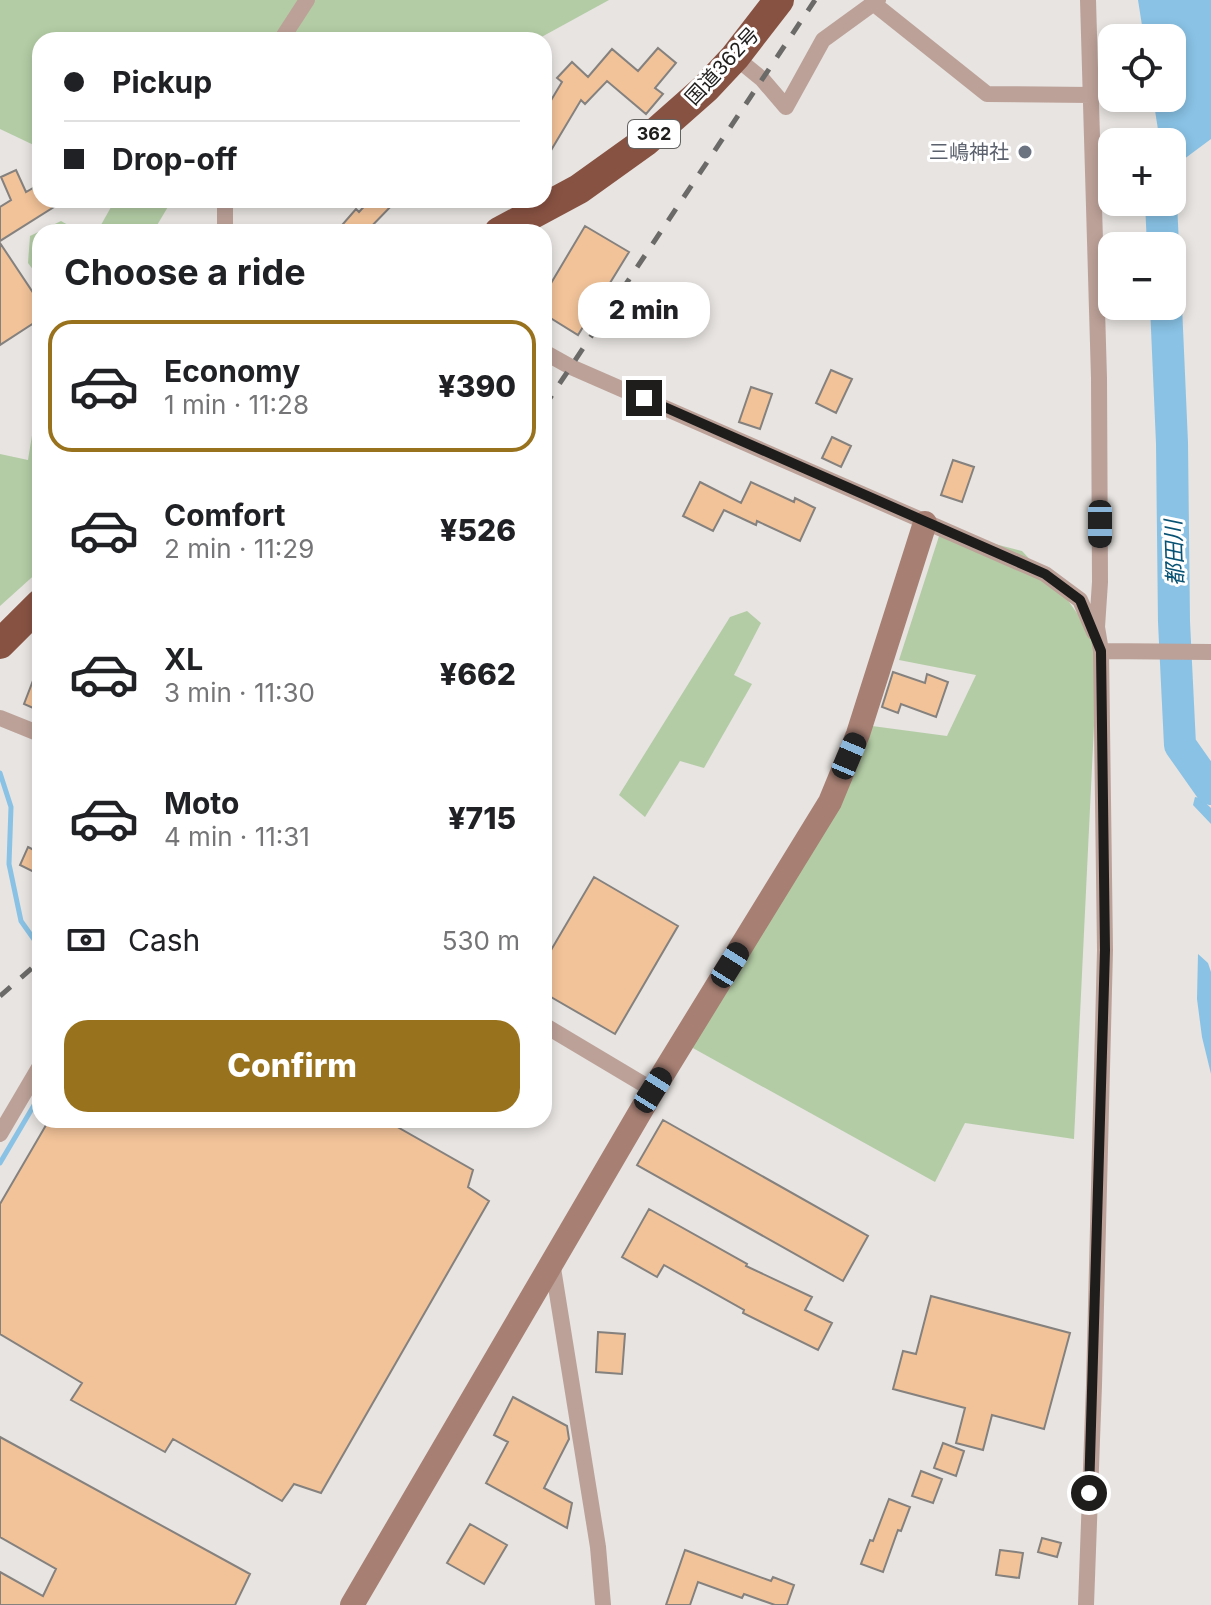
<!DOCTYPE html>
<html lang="en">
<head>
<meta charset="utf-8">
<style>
	:root { --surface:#fff; --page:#f6f6f6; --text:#202124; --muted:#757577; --line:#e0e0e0; --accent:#99721e }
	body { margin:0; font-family:Inter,"Noto Sans JP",sans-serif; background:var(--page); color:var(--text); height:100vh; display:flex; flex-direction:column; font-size:30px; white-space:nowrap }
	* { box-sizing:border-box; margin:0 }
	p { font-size:26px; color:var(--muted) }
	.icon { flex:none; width:44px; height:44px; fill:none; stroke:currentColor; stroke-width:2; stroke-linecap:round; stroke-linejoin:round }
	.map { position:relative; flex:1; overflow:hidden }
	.sheet { position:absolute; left:32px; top:224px; width:520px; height:904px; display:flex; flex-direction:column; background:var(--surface); border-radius:24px; box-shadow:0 4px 12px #0003 }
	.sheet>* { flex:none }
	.top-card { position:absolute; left:32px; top:32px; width:520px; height:176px; border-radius:24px; box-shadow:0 4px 12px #0003; display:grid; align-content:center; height:176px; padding:0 32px; background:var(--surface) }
	.tools { position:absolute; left:1098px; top:24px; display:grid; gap:16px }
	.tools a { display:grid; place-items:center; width:88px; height:88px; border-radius:16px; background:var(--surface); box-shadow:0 4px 12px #0003; font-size:40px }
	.end { position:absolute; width:36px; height:36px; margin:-18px; border:10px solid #1e1d1c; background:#fff; box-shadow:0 0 0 4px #fff }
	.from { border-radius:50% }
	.bubble { position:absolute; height:56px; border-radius:24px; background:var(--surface); box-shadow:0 4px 12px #0003; font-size:26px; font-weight:800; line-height:56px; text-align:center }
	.car { position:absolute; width:24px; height:48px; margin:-24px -12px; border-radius:10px; box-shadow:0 0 6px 2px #0007; background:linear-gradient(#222 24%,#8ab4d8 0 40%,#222 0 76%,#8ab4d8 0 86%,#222 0) }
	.top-card b { display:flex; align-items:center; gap:28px; height:76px; font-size:30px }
	.top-card b+b { border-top:2px solid var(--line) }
	.top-card i { width:20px; height:20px; background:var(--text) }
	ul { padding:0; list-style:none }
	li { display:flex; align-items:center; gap:24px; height:132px; margin:0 16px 12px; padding:0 16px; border:4px solid transparent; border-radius:24px }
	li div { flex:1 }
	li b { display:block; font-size:30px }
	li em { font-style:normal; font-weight:800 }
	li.current { border-color:var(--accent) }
	li>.icon { width:72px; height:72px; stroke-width:1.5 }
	h2 { padding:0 32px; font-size:36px; line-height:96px }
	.pay { display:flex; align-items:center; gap:20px; height:88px; padding:0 32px; font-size:30px }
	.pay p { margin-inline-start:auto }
	.cta { display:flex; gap:16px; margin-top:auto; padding:16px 32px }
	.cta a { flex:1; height:92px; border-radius:24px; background:var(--accent); color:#fff; font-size:32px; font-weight:800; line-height:92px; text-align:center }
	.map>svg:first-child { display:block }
</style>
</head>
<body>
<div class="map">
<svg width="1211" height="1605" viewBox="0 0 1211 1605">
	<rect width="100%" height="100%" fill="#e7e4e1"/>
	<!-- green -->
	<path fill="#b3cca5" d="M 0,0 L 609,0 L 536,40 L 40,40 L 40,148 L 0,129 Z
		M 115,200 L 172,200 L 153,232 L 97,232 Z
		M 61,221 L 80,232 L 40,232 L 40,279 L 28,263 L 30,236 Z
		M 40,413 L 40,570 L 0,606 L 0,454 L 28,460 L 35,417 Z
		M 941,530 L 1022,551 L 1067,599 L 1098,643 L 1074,1139 L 965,1123 L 935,1182 L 691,1047 L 872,726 L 947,736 L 976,675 L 899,660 Z
		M 747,611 L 761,623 L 734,675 L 752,684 L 704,768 L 680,761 L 645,817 L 619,795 L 730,617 Z"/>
	<!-- water -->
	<path fill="#89c2e5" d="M 1138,0 L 1211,0 L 1211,139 L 1172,168 L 1172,142 L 1160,142 L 1153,98 L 1172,98 L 1172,38 L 1144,38 Z
		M 1195,797 L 1200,798 L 1211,808 L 1211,824 L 1193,805 Z
		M 1198,954 L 1208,963 L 1211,972 L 1211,1074 L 1202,1037 L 1197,999 Z"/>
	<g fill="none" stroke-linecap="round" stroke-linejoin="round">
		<!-- stream -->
		<path stroke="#89c2e5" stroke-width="5" d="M 0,773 L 11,807 L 9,864 L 21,921 L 38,945
			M 0,1163 L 40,1095"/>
		<!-- river -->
		<path stroke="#89c2e5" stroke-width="32" d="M 1161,202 L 1163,246
			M 1166,306 L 1172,443 L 1174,622 L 1180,745 L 1211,789"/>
	</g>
	<!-- building -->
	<path fill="#f2c399" stroke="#84817f" stroke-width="2" d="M 658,48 L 676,63 L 655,88 L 663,94 L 646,114 L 607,81 L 585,104 L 581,100 L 544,162 L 544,112 L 562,82 L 557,78 L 572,62 L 588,77 L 612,49 L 638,71 Z
		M 16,170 L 26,192 L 40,184 L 40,200 L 65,200 L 0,241 L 0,207 L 11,200 L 1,177 Z
		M 370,200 L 397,200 L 366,232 L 336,232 L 356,209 L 359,212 Z
		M 585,226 L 629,252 L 578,335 L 544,314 L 544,295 Z
		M 0,243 L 34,294 L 40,290 L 40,319 L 0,345 Z
		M 831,370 L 852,379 L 836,413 L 816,403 Z
		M 751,387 L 772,394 L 760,429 L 739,422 Z
		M 832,437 L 851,446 L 841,467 L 822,458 Z
		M 953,460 L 974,467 L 962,502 L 941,495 Z
		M 700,482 L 741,503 L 751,482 L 794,502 L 795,498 L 815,508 L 800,541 L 757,521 L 756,525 L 724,510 L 713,531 L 683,516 Z
		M 39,665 L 40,665 L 40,711 L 24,704 Z
		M 893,672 L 925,683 L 927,674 L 948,682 L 936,717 L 901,704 L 898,713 L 882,707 Z
		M 28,847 L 40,853 L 40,875 L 20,865 Z
		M 594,877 L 678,926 L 615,1034 L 544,993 L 544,962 Z
		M 49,1120 L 385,1120 L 473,1170 L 468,1187 L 489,1201 L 321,1493 L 294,1484 L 282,1501 L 173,1439 L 165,1452 L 71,1400 L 82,1383 L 0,1334 L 0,1204 Z
		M 663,1120 L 868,1236 L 843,1281 L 637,1165 Z
		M 649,1209 L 747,1264 L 746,1266 L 812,1297 L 805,1310 L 832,1323 L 818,1350 L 743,1313 L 744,1310 L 664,1265 L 657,1277 L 622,1257 Z
		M 931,1296 L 1070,1333 L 1044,1429 L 992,1415 L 983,1450 L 956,1443 L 965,1408 L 893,1389 L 903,1351 L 916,1354 Z
		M 598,1332 L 625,1334 L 622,1374 L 596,1372 Z
		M 513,1397 L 567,1426 L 569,1439 L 544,1488 L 572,1503 L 567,1528 L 486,1483 L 508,1442 L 494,1435 Z
		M 0,1437 L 250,1574 L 235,1605 L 0,1605 L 0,1572 L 43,1596 L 56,1569 L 0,1537 Z
		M 943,1443 L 964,1451 L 956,1476 L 934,1468 Z
		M 921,1471 L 942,1479 L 933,1503 L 912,1496 Z
		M 889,1499 L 910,1507 L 901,1531 L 898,1530 L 883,1572 L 861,1564 L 870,1540 L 873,1541 Z
		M 470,1524 L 507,1545 L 484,1584 L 447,1563 Z
		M 1042,1538 L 1061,1543 L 1057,1557 L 1038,1552 Z
		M 685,1550 L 771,1581 L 773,1577 L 794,1585 L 787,1605 L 775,1605 L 744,1594 L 742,1598 L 698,1582 L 690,1605 L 666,1605 Z
		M 1000,1550 L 1023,1553 L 1019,1578 L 996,1575 Z"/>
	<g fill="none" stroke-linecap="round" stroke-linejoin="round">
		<!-- street -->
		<path stroke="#bca198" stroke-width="16" d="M 873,3 L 987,94 L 1092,95
			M 281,40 L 307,0
			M 735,57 L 762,79 L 786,107 L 823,40 L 878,0
			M 225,232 L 225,200
			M 544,352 L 571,367 L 1045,574 L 1080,600 L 1094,632
			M 1101,651 L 1211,652
			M 0,718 L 40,734
			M 544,1025 L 653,1090
			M 0,1134 L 40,1066
			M 552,1262 L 598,1547 L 603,1605
			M 1086,1605 L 1094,1385 L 1105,950 L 1101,651 L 1097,627 L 1100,582 L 1099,378 L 1088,0"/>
		<!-- secondary -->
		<path stroke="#a77f73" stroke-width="24" d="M 352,1605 L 653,1090 L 830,802 L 858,734 L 925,523"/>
		<!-- highway -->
		<path stroke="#885242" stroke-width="30" d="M 499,232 L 579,189 L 646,141 L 706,88 L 735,57 L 779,0
			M 0,644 L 40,604"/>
		<!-- rail -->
		<path stroke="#6b6a68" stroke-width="5" stroke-dasharray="14 14" stroke-linecap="butt" d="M 544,407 L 815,0
			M 0,996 L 40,961"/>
	</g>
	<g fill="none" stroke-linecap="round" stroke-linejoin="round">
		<!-- route -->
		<path stroke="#1e1d1c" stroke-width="10" d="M 644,398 L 1045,574 L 1080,600 L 1101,651 L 1105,950 L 1089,1493"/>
	</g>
	<!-- markers -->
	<circle fill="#6b7280" stroke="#fff" stroke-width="3" cx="1025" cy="152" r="8"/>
	<g text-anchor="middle" stroke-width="6" stroke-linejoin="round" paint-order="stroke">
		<!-- shield labels -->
		<rect fill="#fff" stroke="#626160" stroke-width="2" x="628" y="120" width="52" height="28" rx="6"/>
		<g font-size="18" font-weight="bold" fill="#1e1d1c">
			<text x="654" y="140">362</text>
		</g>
		<!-- street labels -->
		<g font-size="20" fill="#1e1d1c" stroke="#fff">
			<text transform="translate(722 66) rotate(-47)" y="7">国道362号</text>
		</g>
		<!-- worship labels -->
		<g font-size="20" fill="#5b616d" stroke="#fff" text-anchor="end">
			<text x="1009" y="159">三嶋神社</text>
		</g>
		<!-- water labels -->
		<g font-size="22" font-style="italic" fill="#085273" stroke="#fff">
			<text transform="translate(1174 553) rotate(-92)" y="8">都田川</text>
		</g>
	</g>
</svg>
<div class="tools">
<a><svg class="icon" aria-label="locate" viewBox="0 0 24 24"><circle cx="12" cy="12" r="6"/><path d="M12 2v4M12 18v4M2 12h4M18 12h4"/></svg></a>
<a>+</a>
<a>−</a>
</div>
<i class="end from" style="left:1089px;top:1493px"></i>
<i class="end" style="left:644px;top:398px"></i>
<div class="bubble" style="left:578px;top:282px;width:132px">2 min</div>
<i class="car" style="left:1100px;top:524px;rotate:180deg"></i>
<i class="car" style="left:849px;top:756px;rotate:23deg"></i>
<i class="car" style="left:730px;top:965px;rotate:32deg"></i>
<i class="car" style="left:653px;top:1090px;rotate:32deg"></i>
<div class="top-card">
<b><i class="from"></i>Pickup</b>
<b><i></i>Drop-off</b>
</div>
<section class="sheet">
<h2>Choose a ride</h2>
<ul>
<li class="current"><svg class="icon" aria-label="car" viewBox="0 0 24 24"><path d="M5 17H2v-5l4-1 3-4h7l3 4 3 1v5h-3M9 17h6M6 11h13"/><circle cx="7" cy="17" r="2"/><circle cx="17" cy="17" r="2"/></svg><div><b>Economy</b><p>1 min · 11:28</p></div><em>¥390</em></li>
<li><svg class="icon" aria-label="car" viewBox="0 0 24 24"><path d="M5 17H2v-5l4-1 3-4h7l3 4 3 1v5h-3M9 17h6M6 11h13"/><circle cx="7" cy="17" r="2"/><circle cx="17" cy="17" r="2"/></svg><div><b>Comfort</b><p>2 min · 11:29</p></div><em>¥526</em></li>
<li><svg class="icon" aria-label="car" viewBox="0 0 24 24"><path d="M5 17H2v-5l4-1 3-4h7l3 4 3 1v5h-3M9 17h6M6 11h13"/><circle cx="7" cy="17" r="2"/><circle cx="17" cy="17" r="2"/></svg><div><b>XL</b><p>3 min · 11:30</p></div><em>¥662</em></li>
<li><svg class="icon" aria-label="car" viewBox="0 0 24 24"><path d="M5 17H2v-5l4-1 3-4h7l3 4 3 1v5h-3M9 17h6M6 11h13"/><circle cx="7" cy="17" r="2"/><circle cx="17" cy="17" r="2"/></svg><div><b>Moto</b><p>4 min · 11:31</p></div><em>¥715</em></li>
</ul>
<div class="pay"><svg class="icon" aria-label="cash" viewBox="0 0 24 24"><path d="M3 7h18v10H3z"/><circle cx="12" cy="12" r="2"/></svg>Cash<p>530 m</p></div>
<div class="cta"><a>Confirm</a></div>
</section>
</div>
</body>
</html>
